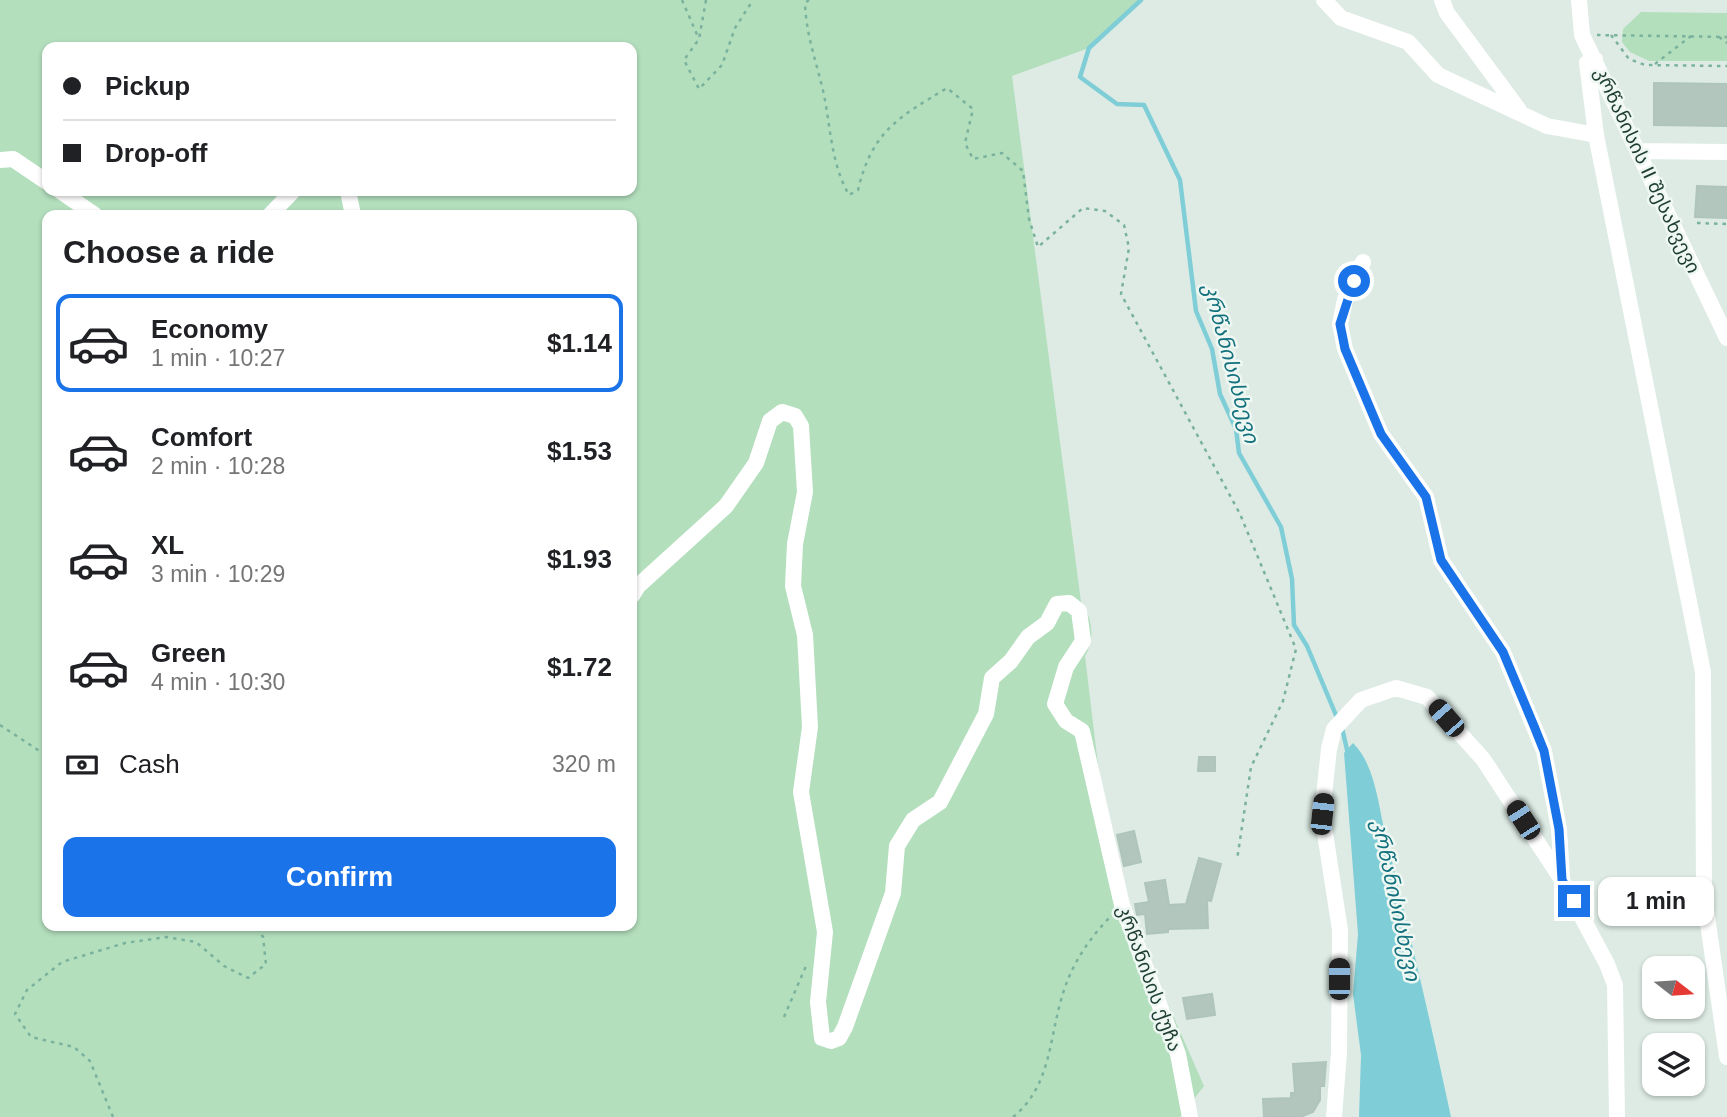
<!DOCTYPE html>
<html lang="en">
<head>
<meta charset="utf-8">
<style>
	:root { --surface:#fff; --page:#f2f2f2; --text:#202124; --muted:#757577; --line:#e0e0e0; --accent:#1a73e8 }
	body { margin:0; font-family:Helvetica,"Noto Sans Georgian",sans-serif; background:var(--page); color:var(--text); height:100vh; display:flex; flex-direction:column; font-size:26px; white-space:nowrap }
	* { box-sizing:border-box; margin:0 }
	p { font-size:23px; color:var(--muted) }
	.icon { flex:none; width:38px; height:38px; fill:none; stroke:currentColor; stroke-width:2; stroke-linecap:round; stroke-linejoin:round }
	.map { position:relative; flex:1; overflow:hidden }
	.sheet { position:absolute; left:42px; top:210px; width:595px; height:721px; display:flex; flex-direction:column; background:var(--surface); border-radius:14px; box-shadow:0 2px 5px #0004 }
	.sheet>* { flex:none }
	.top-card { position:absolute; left:42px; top:42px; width:595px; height:154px; border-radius:14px; box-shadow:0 2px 5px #0004; display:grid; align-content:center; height:154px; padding:0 21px; background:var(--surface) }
	.needle { width:46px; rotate:107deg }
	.buttons { position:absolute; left:1642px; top:956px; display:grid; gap:14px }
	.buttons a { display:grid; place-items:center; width:63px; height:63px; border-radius:14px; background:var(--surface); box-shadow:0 2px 5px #0004; font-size:35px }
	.end { position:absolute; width:32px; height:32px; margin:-16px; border:9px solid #1a73e8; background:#fff; box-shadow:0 0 0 4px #fff }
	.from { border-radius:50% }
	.bubble { position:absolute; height:49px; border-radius:14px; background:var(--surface); box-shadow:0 2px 5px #0004; font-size:23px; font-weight:800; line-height:49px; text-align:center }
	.car { position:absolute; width:21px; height:42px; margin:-21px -10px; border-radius:9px; box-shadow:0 0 5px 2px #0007; background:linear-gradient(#222 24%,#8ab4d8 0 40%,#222 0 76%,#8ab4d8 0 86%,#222 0) }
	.top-card b { display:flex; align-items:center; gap:24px; height:66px; font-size:26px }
	.top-card b+b { border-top:2px solid var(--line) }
	.top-card i { width:18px; height:18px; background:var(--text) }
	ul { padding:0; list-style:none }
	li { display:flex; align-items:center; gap:21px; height:98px; margin:0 14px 10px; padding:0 7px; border:4px solid transparent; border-radius:14px }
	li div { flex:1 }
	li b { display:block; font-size:26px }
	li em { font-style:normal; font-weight:800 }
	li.current { border-color:var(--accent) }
	li>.icon { width:63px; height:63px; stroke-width:1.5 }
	h2 { padding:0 21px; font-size:32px; line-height:84px }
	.pay { display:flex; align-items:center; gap:18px; height:77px; padding:0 21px; font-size:26px }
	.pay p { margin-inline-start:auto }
	.button { display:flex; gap:14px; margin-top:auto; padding:14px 21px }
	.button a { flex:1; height:80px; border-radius:14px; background:var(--accent); color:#fff; font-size:28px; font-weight:800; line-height:80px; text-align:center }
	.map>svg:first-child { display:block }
</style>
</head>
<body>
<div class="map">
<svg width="1727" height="1117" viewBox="0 0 1727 1117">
	<rect width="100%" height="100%" fill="#ddebe4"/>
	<!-- green -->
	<path fill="#b3dfbd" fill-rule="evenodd" d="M 0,0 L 1141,0 L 1089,48 L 1012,76 L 1081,602 C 1093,619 1095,639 1085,656 L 1105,823 L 1133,925 L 1204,1086 L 1180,1117 L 0,1117 ZM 47,47 L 632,47 L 632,191 L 47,191 ZM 47,215 L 632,215 L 632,926 L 47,926 Z
		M 1641,12 L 1727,13 L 1727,61 L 1649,61 L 1630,52 L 1622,42 L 1623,29 Z"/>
	<!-- water -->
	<path fill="#7fced7" d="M 1353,743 C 1376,766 1378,806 1386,837 C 1409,930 1431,1023 1451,1117 L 1359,1117 L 1361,1055 L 1353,994 L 1358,934 L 1344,753 Z"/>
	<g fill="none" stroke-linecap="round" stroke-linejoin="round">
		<!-- stream -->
		<path stroke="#7fced7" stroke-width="4.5" d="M 1141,0 L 1089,48 L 1080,77 L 1117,104 L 1144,105 L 1180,180 L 1196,311 L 1212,349 L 1220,394 L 1236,429 L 1239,453 L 1281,527 L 1292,579 L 1294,625 L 1307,646 L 1338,720
			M 1342,728 L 1348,754"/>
	</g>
	<!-- building -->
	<path fill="#b2c6bd" stroke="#afc5bb" stroke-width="2" d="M 1654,83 L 1727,84 L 1727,126 L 1654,125 Z
		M 1697,186 L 1727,187 L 1727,218 L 1695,217 Z
		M 1199,757 L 1215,757 L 1215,771 L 1198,771 Z
		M 1134,831 L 1141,862 L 1124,866 L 1117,835 Z
		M 1199,858 L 1221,864 L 1211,901 L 1207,900 L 1208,928 L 1168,929 L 1168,932 L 1147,934 L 1145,914 L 1137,915 L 1135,904 L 1149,902 L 1145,883 L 1165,880 L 1169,905 L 1186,904 Z
		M 1212,994 L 1215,1015 L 1187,1019 L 1183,998 Z
		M 1326,1062 L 1324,1086 L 1320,1086 L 1320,1100 L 1313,1112 L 1300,1117 L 1264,1117 L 1263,1099 L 1291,1098 L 1291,1093 L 1295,1093 L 1293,1064 Z"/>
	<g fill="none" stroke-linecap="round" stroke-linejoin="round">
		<!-- path -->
		<path stroke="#7ab29d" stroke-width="2.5" stroke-dasharray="3.5 5" stroke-linecap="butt" d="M 682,0 L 699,39
			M 706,0 L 699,39 L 684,60 L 699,89 L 722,65 L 735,28 L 753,0
			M 809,0 L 805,3 C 806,36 817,63 824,95 C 831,130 831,163 849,195 L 858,190 C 872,131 899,117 947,88 L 973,109 L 965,143 L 973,159 L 1002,153 L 1023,171 L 1029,219 L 1038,247 L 1083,208 L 1105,211 L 1124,225 L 1129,248 L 1121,294 L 1240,514 L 1296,649 L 1283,701 L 1251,767 L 1237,860
			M 1597,35 L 1727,37
			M 1611,35 L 1629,59 L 1645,65 L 1727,66
			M 1719,37 L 1727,43
			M 1655,64 L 1691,36
			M 1697,223 L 1727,224
			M 0,725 L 47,756
			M 784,1017 L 806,966
			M 113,1117 L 90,1061 L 74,1047 L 31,1037 L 15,1014 L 27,990 L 62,962 L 125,943 L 166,937 L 196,942 L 224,966 L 248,978 L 266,964 L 263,937 L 256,926
			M 1013,1117 C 1050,1087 1049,1042 1061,1000 C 1070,967 1087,941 1110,917"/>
		<!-- minor -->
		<path stroke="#fff" stroke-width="16" d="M 1324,0 L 1341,18 L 1408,42 L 1438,75 L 1547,126 L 1596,135 L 1587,63 L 1595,59
			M 1442,0 L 1447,13 L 1519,110
			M 1579,0 L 1582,35 L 1727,338
			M 1596,135 L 1703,672 L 1704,895 L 1727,1057
			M 1639,151 L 1727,152
			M 0,160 L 13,159 L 47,182
			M 60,191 L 95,215
			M 348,191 L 353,215
			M 270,215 L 293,191
			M 1363,262 L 1345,300 L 1340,324 L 1345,349 L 1381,434 L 1426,497 L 1441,560 L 1503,652 L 1544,751 L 1559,829 L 1562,878
			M 632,596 L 638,586 L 726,506 L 756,463 L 770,421 L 782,412 L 795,416 L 801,426 L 805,492 L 795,544 L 793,586 L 805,635 L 810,727 L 801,792 L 825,932 L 818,1002 L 822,1038 L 831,1041 L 839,1038 L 845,1027 L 893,893 L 897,846 L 913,820 L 940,802 L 986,714 L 992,678 L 1011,661 L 1028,637 L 1047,623 L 1057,604 L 1069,603 L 1079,611 L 1083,641 L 1066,667 L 1055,704 L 1066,721 L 1082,731 L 1122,905 L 1178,1054 L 1190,1117
			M 1334,1117 L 1339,1052 L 1340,930 L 1322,814 L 1329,749 L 1334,729 L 1361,700 L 1396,688 L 1427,697 L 1483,759 L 1562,880 L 1607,964 L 1615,985 L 1617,1117"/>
	</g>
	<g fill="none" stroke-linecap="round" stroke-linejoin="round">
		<!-- route -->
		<path stroke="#1a73e8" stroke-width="9" d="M 1354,281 L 1340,324 L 1345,349 L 1381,434 L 1426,497 L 1441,560 L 1503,652 L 1534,726 L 1544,751 L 1559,829 L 1562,880 L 1574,901"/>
	</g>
	<g text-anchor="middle" stroke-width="5" stroke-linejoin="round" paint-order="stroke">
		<!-- street labels -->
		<g font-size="19" fill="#1d3c32" stroke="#eef7f2">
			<text transform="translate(1648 170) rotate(65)" y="7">კრწანისის II შესახვევი</text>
			<text transform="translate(1150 978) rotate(70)" y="7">კრწანისის ქუჩა</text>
		</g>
		<!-- water labels -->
		<g font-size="21" font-style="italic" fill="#12717d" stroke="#eef7f2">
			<text transform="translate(1231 363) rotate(75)" y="7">კრწანისისხევი</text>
			<text transform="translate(1396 900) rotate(78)" y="7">კრწანისისხევი</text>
		</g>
	</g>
</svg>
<div class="buttons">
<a><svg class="needle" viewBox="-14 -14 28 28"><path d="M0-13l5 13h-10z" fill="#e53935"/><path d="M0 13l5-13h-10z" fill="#757577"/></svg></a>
<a><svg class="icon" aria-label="layers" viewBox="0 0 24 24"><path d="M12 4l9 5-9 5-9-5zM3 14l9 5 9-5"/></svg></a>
</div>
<i class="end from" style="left:1354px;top:281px"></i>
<i class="end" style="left:1574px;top:901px"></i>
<div class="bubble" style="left:1598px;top:877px;width:116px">1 min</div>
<i class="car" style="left:1446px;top:718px;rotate:319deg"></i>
<i class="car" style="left:1322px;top:814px;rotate:6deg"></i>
<i class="car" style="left:1523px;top:820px;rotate:327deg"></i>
<i class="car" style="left:1339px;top:979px;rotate:0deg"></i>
<div class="top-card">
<b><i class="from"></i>Pickup</b>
<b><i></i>Drop-off</b>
</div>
<section class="sheet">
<h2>Choose a ride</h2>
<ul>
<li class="current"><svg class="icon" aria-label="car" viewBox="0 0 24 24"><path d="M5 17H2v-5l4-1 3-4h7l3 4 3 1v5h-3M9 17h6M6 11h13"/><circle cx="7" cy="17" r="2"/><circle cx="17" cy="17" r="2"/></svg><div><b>Economy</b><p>1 min · 10:27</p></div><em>$1.14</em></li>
<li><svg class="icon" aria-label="car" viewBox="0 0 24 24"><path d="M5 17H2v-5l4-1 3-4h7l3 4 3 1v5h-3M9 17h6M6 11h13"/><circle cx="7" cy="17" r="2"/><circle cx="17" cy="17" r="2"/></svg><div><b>Comfort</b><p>2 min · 10:28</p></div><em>$1.53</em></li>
<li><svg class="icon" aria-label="car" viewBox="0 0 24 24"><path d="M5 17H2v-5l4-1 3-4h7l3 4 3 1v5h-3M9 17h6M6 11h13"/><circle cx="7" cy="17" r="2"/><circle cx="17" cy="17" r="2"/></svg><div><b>XL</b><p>3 min · 10:29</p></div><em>$1.93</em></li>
<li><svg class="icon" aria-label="car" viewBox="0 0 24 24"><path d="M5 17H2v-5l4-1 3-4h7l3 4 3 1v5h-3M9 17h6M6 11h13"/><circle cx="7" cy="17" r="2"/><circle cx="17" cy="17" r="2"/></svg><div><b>Green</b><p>4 min · 10:30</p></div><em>$1.72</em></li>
</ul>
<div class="pay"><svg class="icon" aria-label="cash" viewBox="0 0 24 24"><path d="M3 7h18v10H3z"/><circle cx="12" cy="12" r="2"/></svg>Cash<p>320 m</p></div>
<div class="button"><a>Confirm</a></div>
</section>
</div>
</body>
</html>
